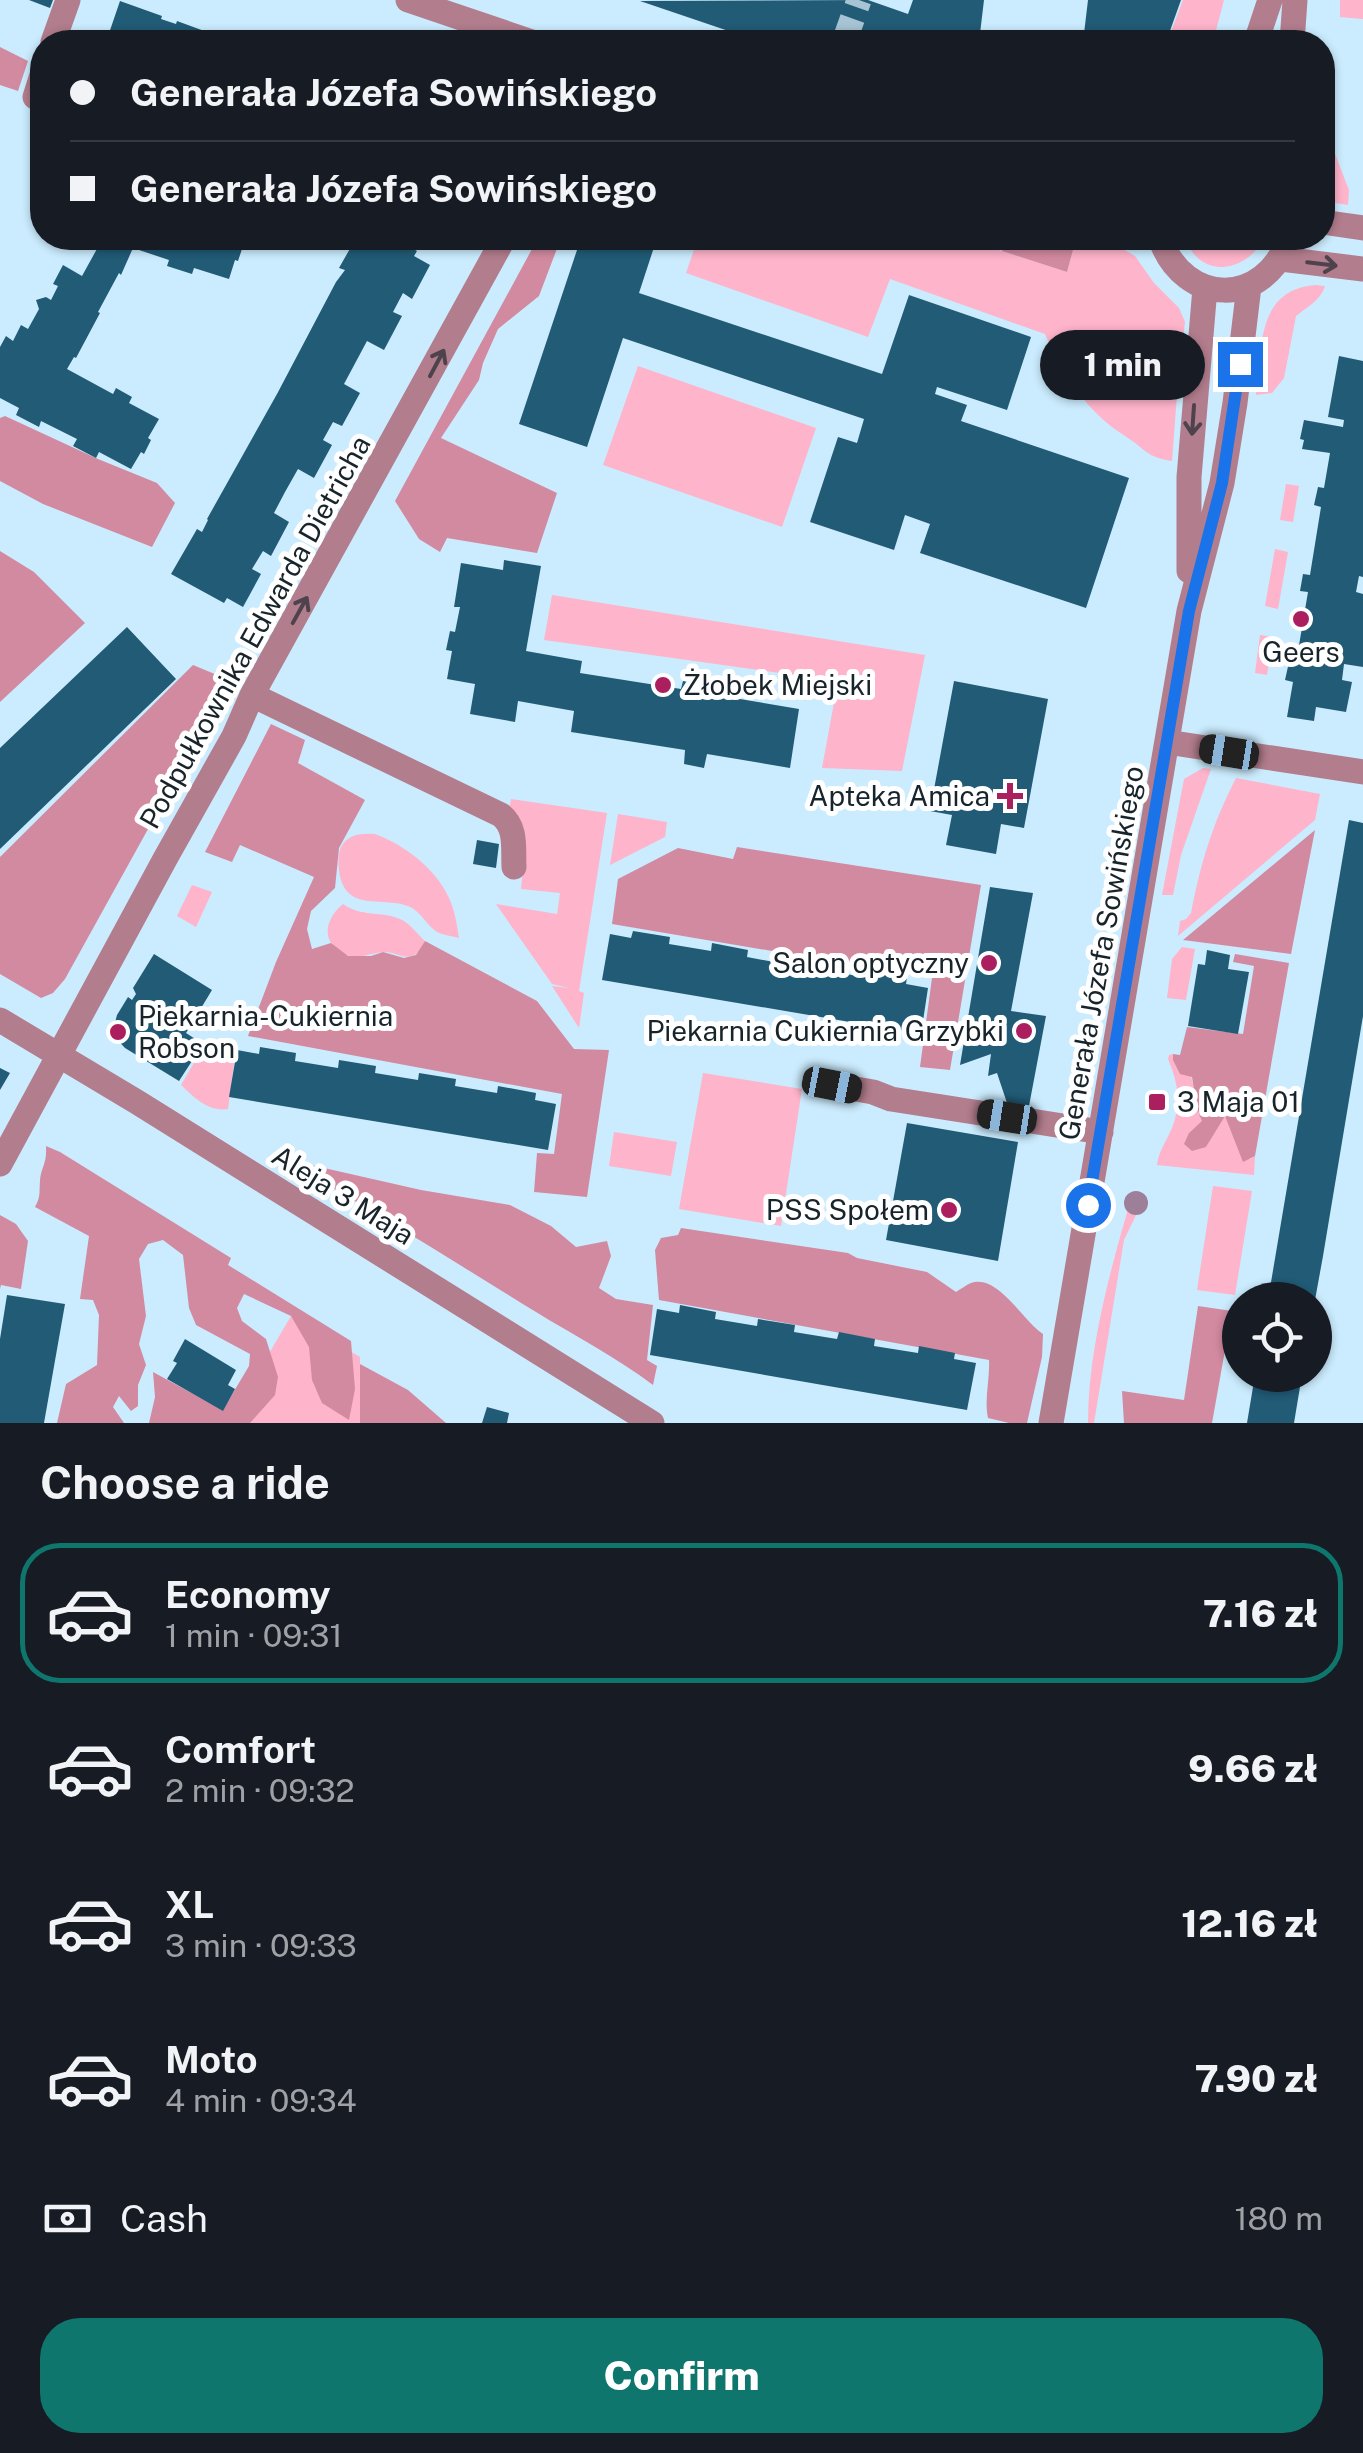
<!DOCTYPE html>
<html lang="en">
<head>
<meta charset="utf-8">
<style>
	:root { --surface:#171b24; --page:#242831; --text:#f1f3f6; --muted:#9ea1a6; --line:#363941; --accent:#0f766e }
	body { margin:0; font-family:"Public Sans",sans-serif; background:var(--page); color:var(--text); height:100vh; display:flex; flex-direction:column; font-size:38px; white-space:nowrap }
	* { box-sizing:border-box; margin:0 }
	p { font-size:32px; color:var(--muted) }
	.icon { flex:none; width:55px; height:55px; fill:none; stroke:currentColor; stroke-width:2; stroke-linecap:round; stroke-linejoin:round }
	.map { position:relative; height:1423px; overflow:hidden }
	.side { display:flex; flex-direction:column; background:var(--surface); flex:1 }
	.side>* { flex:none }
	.top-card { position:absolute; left:30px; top:30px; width:1305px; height:220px; border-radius:40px; box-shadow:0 2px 8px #0004; display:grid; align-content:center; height:220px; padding:0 40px; background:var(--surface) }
	.buttons { position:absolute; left:1222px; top:1282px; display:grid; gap:20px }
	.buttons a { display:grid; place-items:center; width:110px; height:110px; border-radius:50%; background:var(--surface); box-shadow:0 2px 8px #0004; font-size:50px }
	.end { position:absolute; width:45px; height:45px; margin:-22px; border:12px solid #1a73e8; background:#fff; box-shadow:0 0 0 5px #fff }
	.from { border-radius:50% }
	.bubble { position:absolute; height:70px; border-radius:35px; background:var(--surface); box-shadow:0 2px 8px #0004; font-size:32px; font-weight:800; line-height:70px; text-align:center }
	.car { position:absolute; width:30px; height:60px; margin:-30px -15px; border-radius:12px; box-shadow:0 0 8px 2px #0007; background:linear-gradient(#222 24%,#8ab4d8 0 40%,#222 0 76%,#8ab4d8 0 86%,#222 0) }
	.top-card b { display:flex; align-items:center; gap:35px; height:95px; font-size:38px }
	.top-card b+b { border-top:2px solid var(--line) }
	.top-card i { width:25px; height:25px; background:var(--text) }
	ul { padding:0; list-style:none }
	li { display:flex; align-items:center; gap:30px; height:140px; margin:0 20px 15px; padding:0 20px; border:5px solid transparent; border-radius:40px }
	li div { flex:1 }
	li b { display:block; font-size:38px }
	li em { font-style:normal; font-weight:800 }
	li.selected { border-color:var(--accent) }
	li>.icon { width:90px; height:90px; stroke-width:1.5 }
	h2 { padding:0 40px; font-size:45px; line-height:120px }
	.pay { display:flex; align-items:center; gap:25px; height:110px; padding:0 40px; font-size:38px }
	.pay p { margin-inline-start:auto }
	.primary-button { display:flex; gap:20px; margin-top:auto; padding:20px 40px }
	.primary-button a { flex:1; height:115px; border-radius:40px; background:var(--accent); color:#fff; font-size:40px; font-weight:800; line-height:115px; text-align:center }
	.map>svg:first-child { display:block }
</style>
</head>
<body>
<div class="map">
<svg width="1363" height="1423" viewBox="0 0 1363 1423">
	<rect width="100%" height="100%" fill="#cbecfe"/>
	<!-- green -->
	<path fill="#feb4cb" d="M 1183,0 L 1224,0 L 1213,42 L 1167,42 Z
		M 1340,0 L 1363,0 L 1363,19 L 1340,17 Z
		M 1322,120 L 1349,190 L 1348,205 L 1335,203 L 1323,196 Z
		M 698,238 L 962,238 L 1067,272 L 1076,238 L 1092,238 L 1118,246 L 1135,256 L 1154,283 L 1179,308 L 1185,322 L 1178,382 L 1172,461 C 1145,457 1146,449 1125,436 C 1087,412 1063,375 1045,334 L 890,279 L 868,337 L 686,273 Z
		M 1185,238 L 1264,238 C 1246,274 1199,279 1185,238 Z
		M 1315,285 L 1325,286 C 1321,300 1307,307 1296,316 L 1284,378 L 1272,393 L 1256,395 C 1262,349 1256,290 1315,285 Z
		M 638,366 L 816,428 L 782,527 L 603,465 Z
		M 1286,484 L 1299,486 L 1293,522 L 1280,520 Z
		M 1275,549 L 1288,552 L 1278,609 L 1265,606 Z
		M 552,595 L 925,655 L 902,771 L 822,768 L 838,681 L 544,640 Z
		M 1260,635 L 1273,637 L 1267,675 L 1255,673 Z
		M 1203,768 L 1211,769 L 1181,855 L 1173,895 L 1162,895 L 1184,779 Z
		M 1236,778 L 1320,794 L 1315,820 L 1178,936 L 1180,921 L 1186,919 L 1191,913 C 1201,862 1212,825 1236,778 Z
		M 511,799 L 607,813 L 579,991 L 584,993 L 579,1028 L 552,986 L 569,988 L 552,984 L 496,904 L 557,914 L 560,893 L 521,889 L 525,849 L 509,811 Z
		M 618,814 L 667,822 L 665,837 L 610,865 Z
		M 375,834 C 405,845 436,869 449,898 C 455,911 457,925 459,938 C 452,936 443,935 437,932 C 426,925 421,911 408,906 C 381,896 345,913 339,871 C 338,863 338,854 341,847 C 348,834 362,833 375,834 Z
		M 192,885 L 212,892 L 196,927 L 177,916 Z
		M 343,904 C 361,917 381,911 400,919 C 411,924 417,934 425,941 C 422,946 420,951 416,954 C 406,961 396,952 385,952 C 373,952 358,960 346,955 C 320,943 324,920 343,904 Z
		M 1182,947 L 1195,949 L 1186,1000 L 1167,998 L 1172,959 Z
		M 205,1044 L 236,1049 L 228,1109 C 208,1112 195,1098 181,1085 Z
		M 1173,1054 L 1173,1060 L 1191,1076 L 1195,1093 L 1196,1108 L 1203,1121 L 1189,1133 L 1206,1147 L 1225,1115 L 1250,1159 L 1255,1156 L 1254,1175 L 1157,1165 C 1159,1150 1166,1142 1172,1128 C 1182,1103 1178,1083 1168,1059 L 1169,1055 Z
		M 703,1073 L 802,1089 L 781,1226 L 679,1209 Z
		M 614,1132 L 677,1142 L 671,1176 L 609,1166 Z
		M 1213,1186 L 1252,1191 L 1235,1295 L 1197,1290 Z
		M 1142,1197 L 1140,1207 L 1124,1240 L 1094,1423 L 1088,1423 C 1088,1349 1110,1272 1130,1202 Z
		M 291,1316 L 360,1357 L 360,1423 L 228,1423 Z"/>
	<!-- forest -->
	<path fill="#d28aa0" d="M 0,47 L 28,61 L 18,91 L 0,85 Z
		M 538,238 L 561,238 L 539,296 L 498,329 L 483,363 L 479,380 L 441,438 L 557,493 L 537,553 L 447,538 L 440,552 L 419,539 L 395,501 Z
		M 1005,238 L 1076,239 L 1067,272 L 1002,251 Z
		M 5,416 L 98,459 L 157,483 L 175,503 L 152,547 L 43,504 L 0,481 L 0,418 Z
		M 0,551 L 34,572 L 85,623 L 0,702 Z
		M 193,665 L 222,677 L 225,690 L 65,979 L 53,993 L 41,998 L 0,974 L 0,857 Z
		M 271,724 L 305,740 L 298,763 L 365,800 L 339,848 L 335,888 L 311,911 L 307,929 L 312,949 L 331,943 L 348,956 L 371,956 L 383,952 L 404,958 L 416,955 L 425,941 L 537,1001 L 574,1049 L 609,1050 L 587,1197 L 534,1192 L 537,1153 L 554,1154 L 562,1094 L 248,1036 L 276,962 L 314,877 L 240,845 L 232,862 L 205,852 Z
		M 1315,830 L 1291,954 L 1183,940 Z
		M 737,847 L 981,885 L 950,1070 L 920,1067 L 932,978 L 612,924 L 618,879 L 678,848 L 733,859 Z
		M 1235,954 L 1289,963 L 1255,1156 L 1243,1162 L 1225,1116 L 1206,1147 L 1192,1151 L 1184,1144 L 1189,1133 L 1202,1121 C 1195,1107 1195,1093 1192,1077 L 1180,1074 L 1173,1060 L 1173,1054 L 1180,1055 L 1187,1027 L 1243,1034 L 1254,966 L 1233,962 Z
		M 46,1146 L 60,1152 L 231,1258 L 228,1265 L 351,1341 L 355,1389 L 349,1420 L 322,1403 L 312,1380 L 309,1347 L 291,1316 L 244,1294 L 237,1308 L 242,1321 L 266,1339 L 278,1377 L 275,1395 L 250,1423 L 149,1423 L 155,1397 L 153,1372 L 219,1408 L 224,1408 L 249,1366 L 250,1354 L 196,1325 L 189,1308 L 183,1255 L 163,1240 L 148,1244 L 139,1259 L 146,1316 L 139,1344 L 146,1365 L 138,1385 L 138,1406 L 131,1411 L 119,1396 L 113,1407 L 124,1423 L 57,1423 L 66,1384 L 97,1365 L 99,1315 L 93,1300 L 80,1299 L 89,1236 L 35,1207 C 41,1196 39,1193 40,1181 C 41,1167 47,1165 46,1146 Z
		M 302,1163 L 421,1190 L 510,1205 L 551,1226 L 576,1247 L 607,1241 L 611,1256 L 599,1288 L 616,1299 L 653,1305 L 647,1360 L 657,1366 L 653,1385 C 616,1357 575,1336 536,1312 C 458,1264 380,1215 301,1169 Z
		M 0,1215 L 16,1224 L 28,1241 L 21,1289 L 1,1285 L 0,1289 Z
		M 681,1228 L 848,1253 L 857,1258 L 927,1272 L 956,1292 C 961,1289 966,1285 971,1283 C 998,1274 1023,1321 1043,1334 L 1042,1357 L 1027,1423 L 1009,1423 L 988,1418 C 984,1399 990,1380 989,1360 L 659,1300 L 655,1250 L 661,1238 L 678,1235 Z
		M 1198,1306 L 1232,1311 L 1212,1423 L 1124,1423 L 1122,1391 L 1184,1400 Z
		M 360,1364 L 408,1390 L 446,1423 L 360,1423 Z"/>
	<!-- building -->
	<path fill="#215b76" d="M 29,0 L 53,0 L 50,8 Z
		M 868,0 L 908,14 L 913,0 L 984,0 L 979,42 L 761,42 L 640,1 Z
		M 1088,0 L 1181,0 L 1166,42 L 1083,42 Z
		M 120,1 L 162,16 L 161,19 L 176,24 L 177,21 L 207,32 L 206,35 L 224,42 L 106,42 Z
		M 81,238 L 242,238 L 240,245 L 243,246 L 238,261 L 235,260 L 229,279 L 194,268 L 192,274 L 167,266 L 169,260 L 133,248 L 121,275 L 119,273 L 98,312 L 100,313 L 76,358 L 74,357 L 67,369 L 113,394 L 116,388 L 132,397 L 129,403 L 159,419 L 148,438 L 151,440 L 144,454 L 141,452 L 131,469 L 99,452 L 96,458 L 73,446 L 77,439 L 41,421 L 39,427 L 16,415 L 19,408 L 0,398 L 0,347 L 6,336 L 13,341 L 21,325 L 28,329 L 39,309 L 36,300 L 46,297 L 51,300 L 58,286 L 53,284 L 63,265 L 82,276 L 98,247 Z
		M 356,238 L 393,238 L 417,251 L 414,256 L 430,265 L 412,299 L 403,293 L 393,312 L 402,316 L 384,350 L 367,341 L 344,384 L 360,393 L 342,426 L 333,422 L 323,440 L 332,445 L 314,478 L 298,469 L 285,492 L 274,513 L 289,522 L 271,556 L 263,551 L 252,569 L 261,574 L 243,607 L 227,598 L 224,603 L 171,574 L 197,529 L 202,532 L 208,520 L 207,519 L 277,394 L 336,282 L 345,270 L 339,268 Z
		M 581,238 L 657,238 L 639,293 L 882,374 L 909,295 L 1031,337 L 1007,410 L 937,387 L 935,394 L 967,405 L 961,421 L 1129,478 L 1086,608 L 920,553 L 930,524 L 905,515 L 894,550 L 810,522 L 838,437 L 857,443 L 864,419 L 623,338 L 587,447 L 519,424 Z
		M 1339,356 L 1363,361 L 1363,577 L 1359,576 L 1356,592 L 1363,594 L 1363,667 L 1344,664 L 1342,680 L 1352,682 L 1346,712 L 1316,707 L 1314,721 L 1287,717 L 1293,682 L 1285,680 L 1289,662 L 1296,663 L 1308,592 L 1300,591 L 1303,574 L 1310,575 L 1321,507 L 1314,505 L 1318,487 L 1324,488 L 1330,453 L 1302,449 L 1304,440 L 1300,439 L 1304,420 L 1343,427 L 1344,420 L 1328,417 Z
		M 504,560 L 541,566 L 526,651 L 582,661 L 580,673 L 681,689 L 683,681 L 711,685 L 710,694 L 799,709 L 790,768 L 707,754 L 704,768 L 684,764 L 685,750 L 571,732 L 574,711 L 518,701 L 515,722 L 470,714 L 475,684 L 447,679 L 452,651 L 446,650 L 450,631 L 455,632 L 460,607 L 454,607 L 461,563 L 503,570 Z
		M 127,627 L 176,679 L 0,849 L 0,748 Z
		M 954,681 L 1048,699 L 1024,828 L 1001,824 L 996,854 L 946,845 L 952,815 L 930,811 Z
		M 1349,820 L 1363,823 L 1363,1016 L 1323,1256 L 1315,1300 L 1268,1300 Z
		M 477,840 L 499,844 L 496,868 L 473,864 Z
		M 990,887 L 1033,893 L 1011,1011 L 1046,1016 L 1029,1106 L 1007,1103 L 997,1073 L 988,1076 L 991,1054 L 960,1065 Z
		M 633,931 L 670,937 L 669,944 L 711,951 L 712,943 L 748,950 L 747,957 L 790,965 L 791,958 L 829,963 L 827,971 L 870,978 L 872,971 L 907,977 L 906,984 L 928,988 L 921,1034 L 602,980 L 610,934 L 631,938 Z
		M 1207,950 L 1230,955 L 1228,969 L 1249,972 L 1238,1034 L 1188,1026 L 1198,964 L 1205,965 Z
		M 154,954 L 212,990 L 186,1033 L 203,1044 L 179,1081 L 125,1048 L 112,1034 L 117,1015 L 128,997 L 132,1000 L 136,994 L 133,988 Z
		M 260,1047 L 296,1053 L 295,1061 L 338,1068 L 339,1060 L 376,1066 L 375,1073 L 418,1080 L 419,1073 L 456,1079 L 455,1086 L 497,1093 L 498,1086 L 536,1093 L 535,1100 L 556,1104 L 548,1150 L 229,1097 L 237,1050 L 259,1054 Z
		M 0,1068 L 10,1073 L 0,1090 Z
		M 907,1123 L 1018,1142 L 998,1261 L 886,1240 Z
		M 7,1295 L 65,1304 L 44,1423 L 0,1423 L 0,1339 Z
		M 680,1305 L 716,1312 L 715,1319 L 757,1326 L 758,1319 L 795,1325 L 794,1332 L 837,1339 L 839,1332 L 875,1339 L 874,1346 L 918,1353 L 919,1346 L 955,1353 L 954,1359 L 976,1363 L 967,1410 L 650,1355 L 657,1309 L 679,1313 Z
		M 185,1339 L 236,1370 L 228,1385 L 235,1389 L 223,1411 L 167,1379 L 177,1363 L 173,1361 Z
		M 1255,1375 L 1302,1375 L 1294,1423 L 1247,1423 Z
		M 487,1407 L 509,1413 L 507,1423 L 482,1423 Z"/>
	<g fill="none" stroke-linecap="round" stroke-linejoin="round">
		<!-- minor-tunnel -->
		<path stroke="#a7c4d4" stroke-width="25" stroke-dasharray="25 12" stroke-linecap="butt" d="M 844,42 L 859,0"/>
		<!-- minor -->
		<path stroke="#b27d8d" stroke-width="25" d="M 408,0 L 532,42
			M 53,42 L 68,0
			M 1256,42 L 1270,0
			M 1292,42 L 1295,0
			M 35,97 L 42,75
			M 1322,222 L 1363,228
			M 1160,238 C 1184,307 1265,308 1289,238
			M 1281,259 L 1363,269
			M 1189,571 L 1189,477 L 1205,288
			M 252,695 L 501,815 C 517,828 513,848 514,867
			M 1167,742 L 1363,772
			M 0,1020 L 137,1102 L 652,1423
			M 833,1085 L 873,1092 L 891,1099 L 1101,1132
			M 0,1164 L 165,859 L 234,736 L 252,695 L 504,238
			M 1051,1423 L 1189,611 L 1222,483 L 1235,403 L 1249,286"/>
	</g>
	<!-- trees -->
	<circle fill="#9e7f99" cx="1136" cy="1203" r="12"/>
	<!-- one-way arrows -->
	<defs><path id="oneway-shaft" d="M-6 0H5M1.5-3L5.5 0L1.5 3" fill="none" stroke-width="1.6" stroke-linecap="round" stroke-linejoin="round" transform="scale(2.5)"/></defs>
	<g stroke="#4e434d">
		<use href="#oneway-shaft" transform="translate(1322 264) rotate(7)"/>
		<use href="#oneway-shaft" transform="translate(437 363) rotate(-62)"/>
		<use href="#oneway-shaft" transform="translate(1193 420) rotate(94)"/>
		<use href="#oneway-shaft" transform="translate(300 610) rotate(-61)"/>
	</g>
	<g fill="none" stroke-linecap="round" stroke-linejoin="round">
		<!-- route -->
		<path stroke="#1a73e8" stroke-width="12" d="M 1088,1205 L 1189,611 L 1222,483 L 1240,364"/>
	</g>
	<!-- markers -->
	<g fill="#ab1f5f" stroke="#fff" stroke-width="4">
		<circle cx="1301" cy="619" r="10"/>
		<circle cx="663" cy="685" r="10"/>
		<path d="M1005 781h10v10h10v10h-10v10h-10v-10h-10v-10h10z"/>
		<circle cx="989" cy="963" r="10"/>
		<circle cx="1024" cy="1031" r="10"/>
		<circle cx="118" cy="1032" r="10"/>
		<rect x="1147" y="1092" width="20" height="20" rx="5"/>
		<circle cx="949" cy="1210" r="10"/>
	</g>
	<g text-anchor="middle" stroke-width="10" stroke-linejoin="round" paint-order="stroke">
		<!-- street labels -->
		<g font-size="28" fill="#18242b" stroke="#fff">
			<text transform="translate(255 632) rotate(-61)" y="10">Podpułkownika Edwarda Dietricha</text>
			<text transform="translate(1101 953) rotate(-80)" y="10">Generała Józefa Sowińskiego</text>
			<text transform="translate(343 1195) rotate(32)" y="10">Aleja 3 Maja</text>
		</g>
		<!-- poi labels -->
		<g font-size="28" fill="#18242b" stroke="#fff" text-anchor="end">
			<text x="1301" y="662" text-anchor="middle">Geers</text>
			<text x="683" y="695" text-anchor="start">Żłobek Miejski</text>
			<text x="990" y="806">Apteka Amica</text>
			<text x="969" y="973">Salon optyczny</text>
			<text x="138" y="1026" text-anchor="start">Piekarnia-Cukiernia<tspan x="138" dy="32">Robson</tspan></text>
			<text x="1004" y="1041">Piekarnia Cukiernia Grzybki</text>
			<text x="1177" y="1112" text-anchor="start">3 Maja 01</text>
			<text x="929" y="1220">PSS Społem</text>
		</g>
	</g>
</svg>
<div class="buttons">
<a><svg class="icon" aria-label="locate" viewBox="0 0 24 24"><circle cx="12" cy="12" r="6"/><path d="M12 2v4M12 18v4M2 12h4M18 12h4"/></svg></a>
</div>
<i class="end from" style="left:1088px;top:1205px"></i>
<i class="end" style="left:1240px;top:364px"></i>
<div class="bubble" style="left:1040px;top:330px;width:165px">1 min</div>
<i class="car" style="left:1229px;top:752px;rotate:279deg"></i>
<i class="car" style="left:832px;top:1085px;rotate:101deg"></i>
<i class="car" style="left:1007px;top:1117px;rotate:279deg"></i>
<div class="top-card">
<b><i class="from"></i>Generała Józefa Sowińskiego</b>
<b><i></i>Generała Józefa Sowińskiego</b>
</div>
</div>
<section class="side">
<h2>Choose a ride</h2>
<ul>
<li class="selected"><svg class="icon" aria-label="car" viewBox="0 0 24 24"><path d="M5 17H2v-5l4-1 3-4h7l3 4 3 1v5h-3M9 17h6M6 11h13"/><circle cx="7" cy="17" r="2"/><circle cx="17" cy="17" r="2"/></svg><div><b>Economy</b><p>1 min · 09:31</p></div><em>7.16 zł</em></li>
<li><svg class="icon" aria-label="car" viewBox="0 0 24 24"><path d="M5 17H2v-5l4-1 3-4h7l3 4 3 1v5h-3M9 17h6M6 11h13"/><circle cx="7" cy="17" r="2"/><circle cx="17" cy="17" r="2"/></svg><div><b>Comfort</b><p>2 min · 09:32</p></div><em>9.66 zł</em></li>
<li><svg class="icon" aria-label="car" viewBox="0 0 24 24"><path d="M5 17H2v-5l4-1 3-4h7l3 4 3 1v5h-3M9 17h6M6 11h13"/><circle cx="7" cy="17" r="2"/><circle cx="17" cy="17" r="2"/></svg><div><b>XL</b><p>3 min · 09:33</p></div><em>12.16 zł</em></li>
<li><svg class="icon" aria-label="car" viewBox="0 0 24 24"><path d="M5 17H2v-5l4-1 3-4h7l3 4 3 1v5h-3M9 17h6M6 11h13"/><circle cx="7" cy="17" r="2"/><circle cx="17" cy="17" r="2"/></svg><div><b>Moto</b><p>4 min · 09:34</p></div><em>7.90 zł</em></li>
</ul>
<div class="pay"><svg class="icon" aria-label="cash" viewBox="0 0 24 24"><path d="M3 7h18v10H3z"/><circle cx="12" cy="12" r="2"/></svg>Cash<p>180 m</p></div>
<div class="primary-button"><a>Confirm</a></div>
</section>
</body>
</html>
